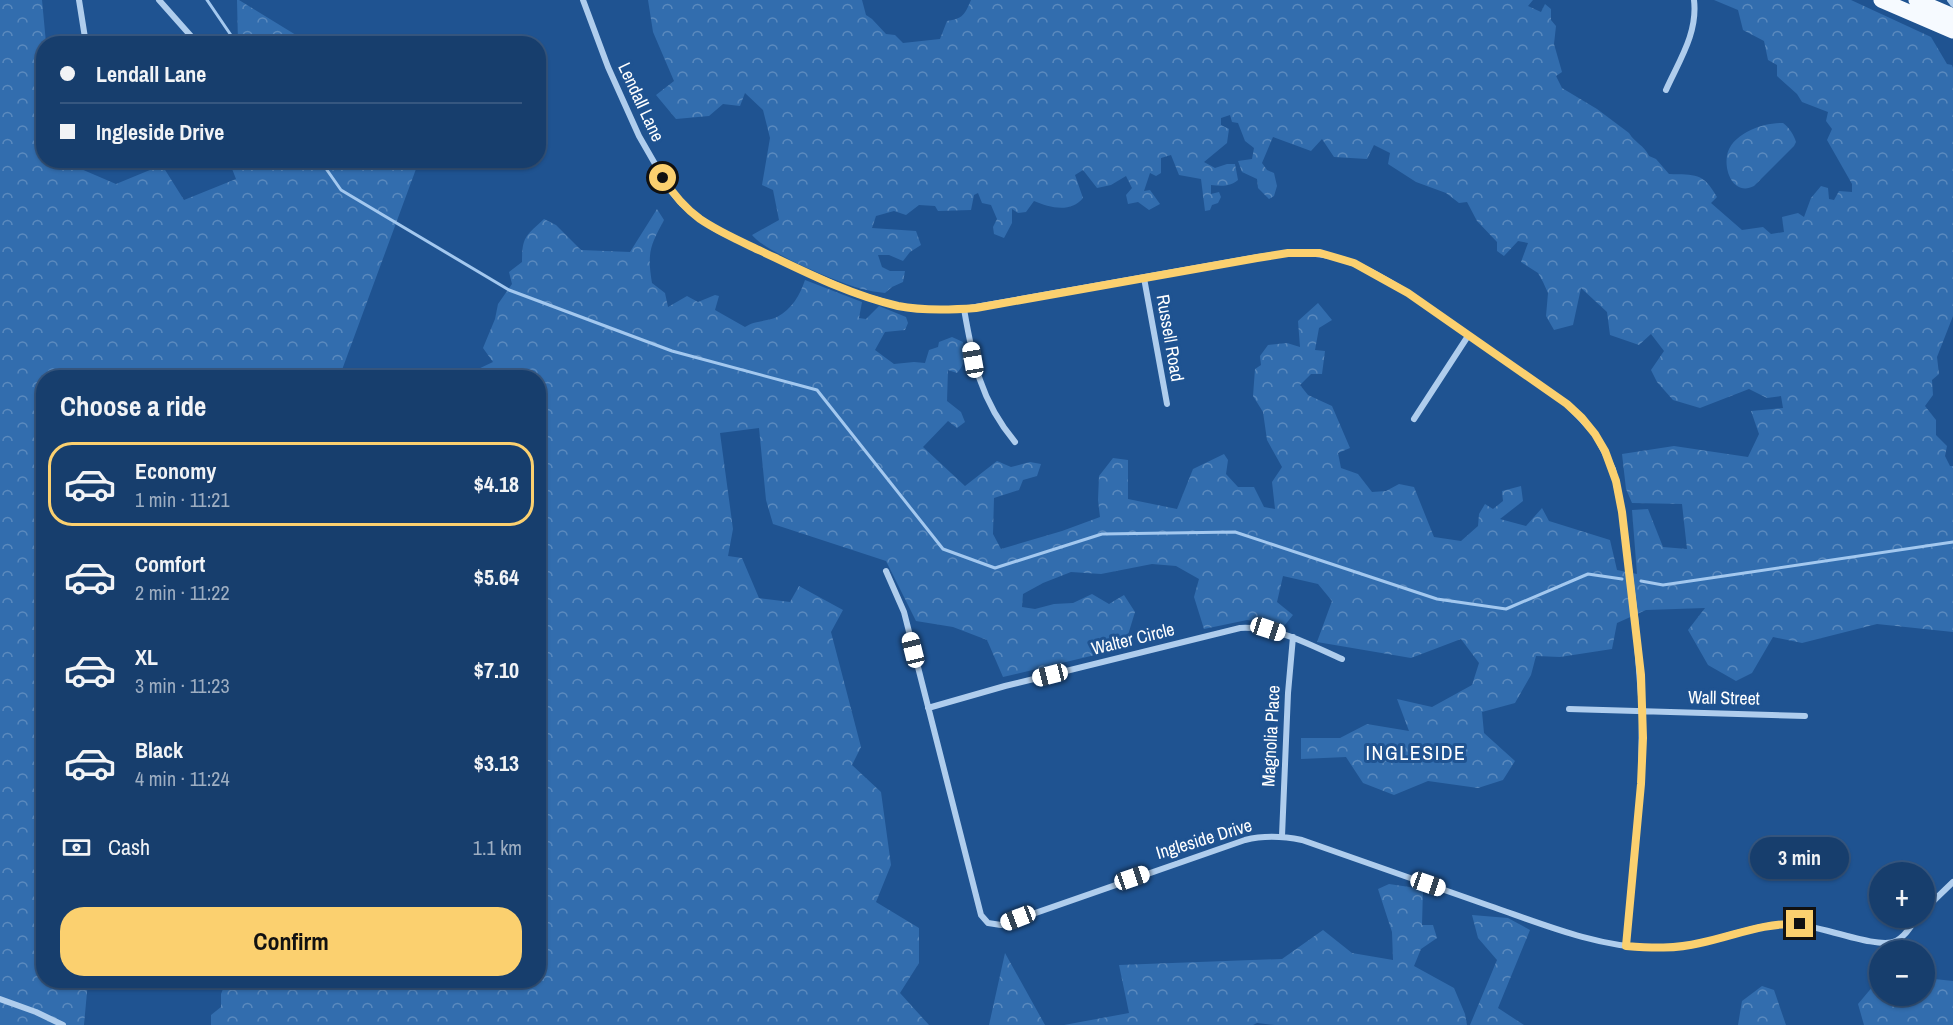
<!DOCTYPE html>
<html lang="en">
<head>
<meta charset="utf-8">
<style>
	:root { --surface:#173e6d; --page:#204572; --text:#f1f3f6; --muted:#9eaec2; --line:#365780; --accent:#fbd06f }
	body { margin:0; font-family:"Archivo Narrow",sans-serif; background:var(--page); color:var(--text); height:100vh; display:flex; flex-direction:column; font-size:22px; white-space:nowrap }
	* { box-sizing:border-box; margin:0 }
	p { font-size:20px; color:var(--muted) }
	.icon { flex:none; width:33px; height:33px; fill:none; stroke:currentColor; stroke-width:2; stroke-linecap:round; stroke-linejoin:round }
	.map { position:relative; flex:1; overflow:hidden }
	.sheet { position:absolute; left:36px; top:370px; width:510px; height:618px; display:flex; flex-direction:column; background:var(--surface); border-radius:24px; box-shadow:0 2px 4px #0004,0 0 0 2px var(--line) }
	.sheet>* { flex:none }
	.top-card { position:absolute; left:36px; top:36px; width:510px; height:132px; border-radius:24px; box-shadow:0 2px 4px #0004,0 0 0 2px var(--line); display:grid; align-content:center; height:132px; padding:0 24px; background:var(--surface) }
	.buttons { position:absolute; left:1869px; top:862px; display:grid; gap:12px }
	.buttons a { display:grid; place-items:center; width:66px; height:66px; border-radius:50%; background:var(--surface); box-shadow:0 2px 4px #0004,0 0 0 2px var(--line); font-size:30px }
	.end { position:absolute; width:27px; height:27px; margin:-14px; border:8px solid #fbd06f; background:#111; box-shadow:0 0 0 3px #111 }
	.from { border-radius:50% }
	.bubble { position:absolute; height:42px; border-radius:21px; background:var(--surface); box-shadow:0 2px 4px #0004,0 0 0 2px var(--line); font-size:20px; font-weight:800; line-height:42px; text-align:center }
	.car { position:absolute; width:18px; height:36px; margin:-18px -9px; border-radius:8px; box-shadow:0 0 4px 2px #0007; background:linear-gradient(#fff 24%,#345 0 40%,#fff 0 76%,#345 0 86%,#fff 0) }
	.top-card b { display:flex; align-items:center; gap:21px; height:57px; font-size:22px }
	.top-card b+b { border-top:2px solid var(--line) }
	.top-card i { width:15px; height:15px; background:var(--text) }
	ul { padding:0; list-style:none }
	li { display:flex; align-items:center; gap:18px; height:84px; margin:0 12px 9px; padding:0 12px; border:3px solid transparent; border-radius:24px }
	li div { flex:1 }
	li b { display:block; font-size:22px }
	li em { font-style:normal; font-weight:800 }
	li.current { border-color:var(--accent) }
	li>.icon { width:54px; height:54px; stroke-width:1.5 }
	h2 { padding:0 24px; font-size:27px; line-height:72px }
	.pay { display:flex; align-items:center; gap:15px; height:66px; padding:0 24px; font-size:22px }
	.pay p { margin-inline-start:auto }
	.primary-button { display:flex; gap:12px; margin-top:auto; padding:12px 24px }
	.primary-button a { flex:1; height:69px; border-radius:24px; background:var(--accent); color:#111; font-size:24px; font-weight:800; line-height:69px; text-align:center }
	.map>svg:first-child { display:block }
</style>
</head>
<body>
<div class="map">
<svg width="1953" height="1025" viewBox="0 0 1953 1025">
	<defs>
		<pattern id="forest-crowns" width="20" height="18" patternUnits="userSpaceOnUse" patternTransform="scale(1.5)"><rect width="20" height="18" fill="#326dae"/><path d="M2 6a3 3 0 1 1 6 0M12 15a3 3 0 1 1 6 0" fill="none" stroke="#5b8abe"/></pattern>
	</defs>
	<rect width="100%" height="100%" fill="#1f5391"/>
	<!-- forest -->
	<path fill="url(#forest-crowns)" d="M 0,0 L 42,0 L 46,43 L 44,44 L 44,160 L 65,161 L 67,163 L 116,184 L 162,165 L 184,200 L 236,179 L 229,161 L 409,160 L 416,169 L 339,378 L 44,378 L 44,981 L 88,981 L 84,1025 L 0,1025 Z
		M 237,0 L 239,0 L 309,43 L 238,43 Z
		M 648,0 L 862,0 L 866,15 L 872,19 L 886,34 L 895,35 L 903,43 L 940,39 L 947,21 C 963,19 965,14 971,0 L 1533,0 L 1528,6 L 1541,12 L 1545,4 L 1551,9 L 1551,20 L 1556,26 L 1554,44 L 1562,72 L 1556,76 L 1562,88 L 1597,109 L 1629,133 C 1635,143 1644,145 1649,156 L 1656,159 L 1669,174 C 1695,175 1703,172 1717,197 L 1711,203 L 1742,230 L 1763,227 L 1771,234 L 1784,232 L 1782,217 L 1798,213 L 1804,217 L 1811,198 L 1821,186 L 1828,188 L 1829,199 L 1834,200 L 1839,191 L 1852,192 L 1852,184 L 1827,140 L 1832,129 L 1826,121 L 1828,112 L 1802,102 L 1797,94 L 1777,76 L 1777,65 L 1768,60 L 1764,41 L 1743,30 L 1738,10 L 1714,0 L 1851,0 L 1931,37 L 1947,64 L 1952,65 L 1953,68 L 1953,316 L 1937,357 L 1939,374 L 1932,380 L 1933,395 L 1925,406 L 1936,420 L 1936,435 L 1947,446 L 1945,456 L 1950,466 L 1953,466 L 1953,632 L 1877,624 L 1802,643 L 1773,637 L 1752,673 L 1736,681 L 1708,665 L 1688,630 L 1705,608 L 1646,610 L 1617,623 L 1612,649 L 1560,657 L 1536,656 L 1531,675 L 1515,703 L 1482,712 L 1484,733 L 1515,761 L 1503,780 L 1478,788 L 1428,781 L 1394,795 L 1363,783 L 1346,757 L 1301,759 L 1301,738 L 1340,738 L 1367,724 L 1409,731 L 1397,699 L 1432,707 L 1472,685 L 1479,663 L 1461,639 L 1411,658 L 1317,642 L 1332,601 L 1318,584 L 1283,576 L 1277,602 L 1293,615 L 1284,626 L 1247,620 L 1204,629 L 1194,597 L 1199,579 L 1176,566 L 1152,564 L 1101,574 L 1071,572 L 1043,583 L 1023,594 L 1022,607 L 1035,609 L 1054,604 L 1073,603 L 1092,594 L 1109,604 L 1124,595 L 1135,612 L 1124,648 L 1003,677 L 987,640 L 953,627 L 916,621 L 886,561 L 773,524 L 766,500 L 759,428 L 720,433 L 733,529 L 728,556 L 742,558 L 759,598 L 790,602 L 799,586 L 843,610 L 831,632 L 861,747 L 852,765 L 881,792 L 891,865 L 876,902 L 919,928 L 919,963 L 900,993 L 929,1025 L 211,1025 L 211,1015 L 221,1007 L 221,994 L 225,984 L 236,981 L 538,981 L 538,378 L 470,378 L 476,370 L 493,362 L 483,348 L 495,319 L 498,304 L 512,284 L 509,272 L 522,262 C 522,236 526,236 544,219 L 556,225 L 581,250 L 630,252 L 657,209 L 664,220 C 650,246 647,253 652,283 L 665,293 L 668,307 L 687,296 L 698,302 L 715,295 L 719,296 L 715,310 L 745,327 C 755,320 766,322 777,317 C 792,309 800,295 805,280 L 862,302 L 859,318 L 866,319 L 879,306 L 906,317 L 908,323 L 905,330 L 885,332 L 875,350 L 894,364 L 914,362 L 925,363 L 929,350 L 938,347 L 939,342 L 952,337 L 963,342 C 965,354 966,363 957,373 L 948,370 L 947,401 L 961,412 L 965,422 L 957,428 L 948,421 L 923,447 L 965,486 L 997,461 L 1011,467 L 1030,462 L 1041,464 L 1037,476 L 1023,480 L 1019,490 L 994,498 L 993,534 L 1001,549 L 1062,531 L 1100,517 L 1098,500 L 1099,476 L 1113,458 L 1128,460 L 1128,499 L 1177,509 L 1193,469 L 1224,454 L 1228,460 L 1226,474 L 1238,487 L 1254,487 L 1264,507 L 1275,509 L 1272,482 L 1282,467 L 1267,440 L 1263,412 L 1253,396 L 1255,369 L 1261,365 L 1260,356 L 1268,345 L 1287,343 L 1300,347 L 1298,321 L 1318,303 L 1332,320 L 1319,328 L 1315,350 L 1325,351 L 1322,374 L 1311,374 L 1300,385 L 1308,395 L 1332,406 L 1350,448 L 1338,453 L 1341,468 L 1358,474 L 1372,492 L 1386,491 L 1399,484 L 1414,487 L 1434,537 L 1461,541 L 1478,526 L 1479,514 L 1485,504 L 1493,509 L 1503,501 L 1502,491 L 1521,486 L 1523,501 L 1500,519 L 1526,526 L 1542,508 L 1549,521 L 1610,540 L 1617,570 L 1637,574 L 1632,510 L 1648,509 L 1663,547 L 1687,549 L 1682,504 L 1632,503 L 1626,489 L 1622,454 L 1674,446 L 1748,457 L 1759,434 L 1751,411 L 1783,408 L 1781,396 L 1767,398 L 1749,389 L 1700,408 L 1673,400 L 1657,382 L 1651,370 L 1664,351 L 1651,334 L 1639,345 L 1610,335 L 1607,312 L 1581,288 L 1573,325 L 1554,330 L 1546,316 L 1548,293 L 1543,282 L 1538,273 L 1521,262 L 1528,243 L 1518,241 L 1504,256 L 1497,251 L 1497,242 L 1477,221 L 1467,202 L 1459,203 L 1446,193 L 1416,182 L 1388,164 L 1390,153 L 1374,145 L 1367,159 L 1334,157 L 1322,139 L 1311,151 L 1273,137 L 1262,163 L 1267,170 L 1274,173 L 1277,186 L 1274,196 L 1269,199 L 1258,188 L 1257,179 L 1242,172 L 1238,161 L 1252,159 L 1254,148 L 1245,141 L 1238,123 L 1232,122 L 1230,115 L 1221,118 L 1221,125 L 1229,129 L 1227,143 L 1204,162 L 1215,168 L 1227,164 L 1235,164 L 1238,180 C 1230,187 1221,186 1211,185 L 1211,194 L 1219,192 L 1221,197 L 1218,203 L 1212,205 L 1210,210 L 1205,211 L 1201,179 L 1179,175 L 1171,155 L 1161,158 L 1161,173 L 1156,176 L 1150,173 L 1144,191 L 1150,190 L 1160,204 L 1149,210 L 1138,202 L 1128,204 L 1126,195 L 1132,188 L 1126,176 L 1111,185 L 1097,188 L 1083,170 L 1075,175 L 1083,198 C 1071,213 1050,208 1034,201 L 1026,212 L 1018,213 L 1012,209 L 1012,223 L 1004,238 L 994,234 L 993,227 L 997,219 L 991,205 L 982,203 L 978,193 L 974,195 L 971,210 L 938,211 L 935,206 L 919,205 L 906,215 L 894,211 L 876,216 L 872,228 L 916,231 L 921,245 L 910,252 L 903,261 L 889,255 L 878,255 L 882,267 L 890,271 L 905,271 L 903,282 L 892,287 L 885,293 C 878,292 869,291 862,289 C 839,283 765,252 752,235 L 779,220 L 773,190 L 762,185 L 770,138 L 763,110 L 745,93 L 740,106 L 723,104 L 709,116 L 676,119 L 656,95 L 674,81 L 653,32 Z
		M 1783,123 C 1789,127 1794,135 1796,142 L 1794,146 L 1754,186 C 1735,196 1724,173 1727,156 C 1730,134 1764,122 1783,123 Z
		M 1389,884 L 1423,889 L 1422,925 L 1433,925 L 1437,938 L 1421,949 L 1414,966 L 1454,988 L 1465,1014 L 1467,1025 L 1275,1025 L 1257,1023 L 1253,1025 L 1064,1025 L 1129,1013 L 1119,965 L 1282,959 L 1323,930 L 1352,953 L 1393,960 L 1392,932 L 1378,889 Z
		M 1472,915 L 1508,918 L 1530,930 L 1498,1008 L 1524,1025 L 1470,1025 L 1497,960 L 1478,938 Z
		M 1005,953 L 1045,1025 L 989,1025 Z
		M 1925,978 L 1953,981 L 1953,1025 L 1864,1025 L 1858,1004 L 1879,979 L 1880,996 L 1902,996 L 1906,999 L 1908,996 L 1924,996 Z
		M 1762,986 L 1774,990 L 1786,1025 L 1738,1025 L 1742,1001 Z"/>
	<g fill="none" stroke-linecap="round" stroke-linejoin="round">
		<!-- stream -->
		<path stroke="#a3c8ef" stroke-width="3" d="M 207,0 L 237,44
			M 320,160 L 341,190 L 509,290 L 672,351 L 817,390 L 943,549 L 995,568 L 1102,534 L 1235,532 L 1437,599 L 1506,609 L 1588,574 L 1622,579
			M 1641,581 L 1663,585 L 1953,542"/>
		<!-- minor -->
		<path stroke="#afcded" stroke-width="6" d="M 79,0 L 86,44
			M 159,0 L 198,44
			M 583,0 L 608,67 L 639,136 L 670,190 L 682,204 L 698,218 L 717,230 L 792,266 L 857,294 L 898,306 L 917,309 L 964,309 L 1258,257 C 1327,247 1349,257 1408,293 L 1567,404 L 1595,434 L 1613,469 L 1622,512 L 1635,616 L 1642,710 L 1641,784 L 1626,946
			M 1950,0 L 1953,4
			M 1666,90 C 1679,61 1698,33 1694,0
			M 1144,278 L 1167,404
			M 964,309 C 973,361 980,400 1015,442
			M 1414,419 L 1468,336
			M 886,571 L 904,612 L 981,915 L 988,923 L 1001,925 L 1245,840 C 1265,835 1282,836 1302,840 C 1364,862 1427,884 1490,906 C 1542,924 1597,947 1652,948 C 1668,948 1686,947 1701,943 C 1733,935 1761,923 1794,924 C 1819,925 1878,950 1896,941 C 1905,937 1911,926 1917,918
			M 928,708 L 1005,686 L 1240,628 C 1277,626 1310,645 1342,659
			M 1569,709 L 1805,716
			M 1282,836 L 1288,693 L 1293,637
			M 1924,910 L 1953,882
			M 0,999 L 36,1012 L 63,1025"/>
		<!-- primary -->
		<path stroke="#f6faff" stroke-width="15" d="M 1881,0 L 1953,31
			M 1916,0 L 1953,16"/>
	</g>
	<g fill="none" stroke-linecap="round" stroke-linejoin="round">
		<!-- route -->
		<path stroke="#fbd06f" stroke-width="8" d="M 663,178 C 673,194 685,208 700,219 C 719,232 740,241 761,251 C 805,272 850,295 898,306 C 923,311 950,310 976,308 L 1257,258 L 1288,253 L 1320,253 L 1354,263 L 1408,293 L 1567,404 L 1582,418 L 1595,434 L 1605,451 L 1616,481 L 1622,512 L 1641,675 L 1643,738 L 1641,784 L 1626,946 C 1651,948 1676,949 1700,943 C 1738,935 1760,923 1800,924"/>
	</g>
	<g text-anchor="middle" stroke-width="6" stroke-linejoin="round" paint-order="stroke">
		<!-- street labels -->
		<g font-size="18" fill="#fff" stroke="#1f5391">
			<text transform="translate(641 102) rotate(65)" y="6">Lendall Lane</text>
			<text transform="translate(1170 338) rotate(80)" y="6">Russell Road</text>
			<text transform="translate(1133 639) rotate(-14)" y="6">Walter Circle</text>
			<text transform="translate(1724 698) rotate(1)" y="6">Wall Street</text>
			<text transform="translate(1271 736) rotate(-87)" y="6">Magnolia Place</text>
			<text transform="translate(1204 839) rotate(-17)" y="6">Ingleside Drive</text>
		</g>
		<!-- neighbourhood labels -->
		<g font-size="20" letter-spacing="1.5" fill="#fff" stroke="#1f5391">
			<text x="1416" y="760">INGLESIDE</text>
		</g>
	</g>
</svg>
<div class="buttons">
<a>+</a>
<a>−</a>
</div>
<i class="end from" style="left:663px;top:178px"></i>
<i class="end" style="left:1800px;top:924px"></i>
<div class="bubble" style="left:1750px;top:837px;width:99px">3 min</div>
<i class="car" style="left:973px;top:360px;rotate:350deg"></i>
<i class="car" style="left:1268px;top:629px;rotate:108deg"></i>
<i class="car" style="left:913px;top:650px;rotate:346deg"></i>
<i class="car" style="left:1050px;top:675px;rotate:256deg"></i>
<i class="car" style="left:1132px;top:878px;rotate:71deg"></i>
<i class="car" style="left:1428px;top:884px;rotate:109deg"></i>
<i class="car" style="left:1018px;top:918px;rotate:249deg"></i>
<div class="top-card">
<b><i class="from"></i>Lendall Lane</b>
<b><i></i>Ingleside Drive</b>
</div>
<section class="sheet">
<h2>Choose a ride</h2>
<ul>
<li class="current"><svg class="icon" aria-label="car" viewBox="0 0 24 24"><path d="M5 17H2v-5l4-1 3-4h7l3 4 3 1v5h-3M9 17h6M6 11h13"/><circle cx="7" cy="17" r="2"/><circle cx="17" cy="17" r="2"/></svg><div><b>Economy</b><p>1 min · 11:21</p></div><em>$4.18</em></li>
<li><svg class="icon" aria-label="car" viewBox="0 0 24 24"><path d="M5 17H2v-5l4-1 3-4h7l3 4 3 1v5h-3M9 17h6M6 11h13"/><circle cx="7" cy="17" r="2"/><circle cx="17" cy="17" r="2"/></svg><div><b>Comfort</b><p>2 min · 11:22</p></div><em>$5.64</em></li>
<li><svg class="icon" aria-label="car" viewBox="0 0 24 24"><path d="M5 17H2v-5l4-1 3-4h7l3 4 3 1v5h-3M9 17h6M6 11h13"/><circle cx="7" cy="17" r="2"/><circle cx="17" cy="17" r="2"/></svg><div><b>XL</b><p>3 min · 11:23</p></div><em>$7.10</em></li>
<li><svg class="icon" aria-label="car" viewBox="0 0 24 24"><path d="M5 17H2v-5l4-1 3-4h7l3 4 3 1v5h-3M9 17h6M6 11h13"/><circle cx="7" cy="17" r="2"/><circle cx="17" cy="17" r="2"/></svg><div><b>Black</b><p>4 min · 11:24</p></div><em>$3.13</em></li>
</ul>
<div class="pay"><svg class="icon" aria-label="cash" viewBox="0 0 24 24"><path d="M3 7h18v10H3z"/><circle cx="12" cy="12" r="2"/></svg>Cash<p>1.1 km</p></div>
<div class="primary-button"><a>Confirm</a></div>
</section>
</div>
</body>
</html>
